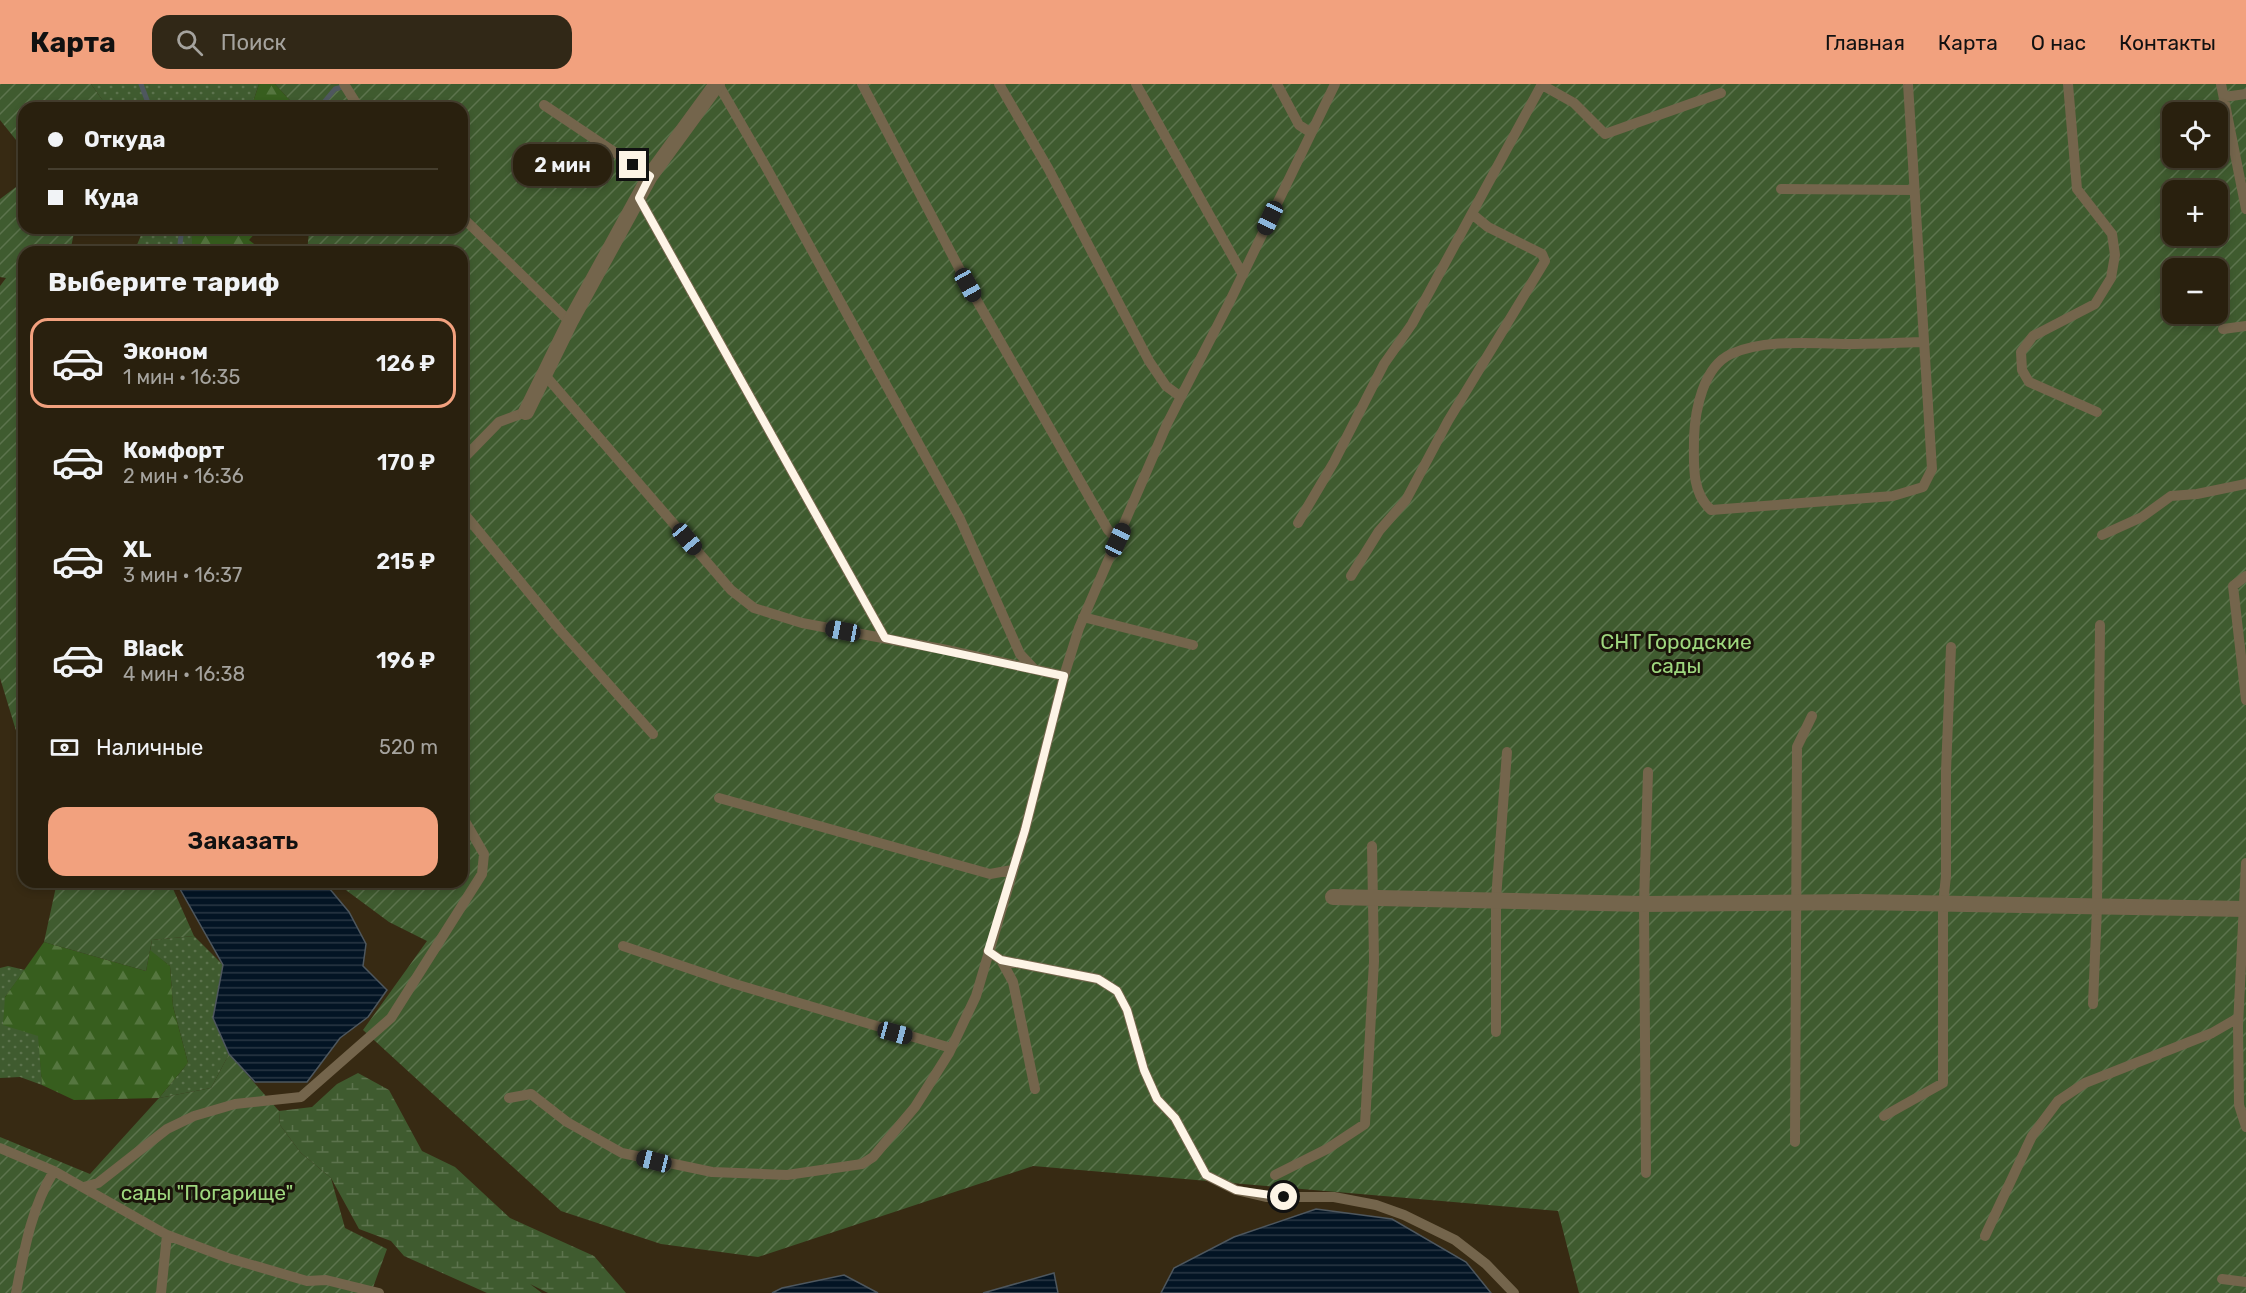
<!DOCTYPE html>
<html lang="ru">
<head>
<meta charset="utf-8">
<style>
	:root { --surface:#29200e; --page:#312817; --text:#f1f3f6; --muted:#a5a39e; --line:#453e2e; --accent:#f2a17e }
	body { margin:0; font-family:Rubik,sans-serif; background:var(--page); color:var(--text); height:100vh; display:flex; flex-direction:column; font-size:22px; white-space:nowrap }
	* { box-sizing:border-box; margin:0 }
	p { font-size:20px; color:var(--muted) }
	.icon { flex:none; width:33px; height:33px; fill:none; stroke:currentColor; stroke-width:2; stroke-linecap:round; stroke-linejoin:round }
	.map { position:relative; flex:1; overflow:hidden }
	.side { position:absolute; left:18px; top:162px; width:450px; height:642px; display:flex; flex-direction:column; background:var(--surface); border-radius:18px; box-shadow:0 3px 9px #0003,0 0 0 2px var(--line) }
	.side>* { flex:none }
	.banner { position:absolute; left:18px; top:18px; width:450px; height:132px; border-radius:18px; box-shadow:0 3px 9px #0003,0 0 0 2px var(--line); display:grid; align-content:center; height:132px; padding:0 30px; background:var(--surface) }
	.controls { position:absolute; left:2162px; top:18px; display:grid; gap:12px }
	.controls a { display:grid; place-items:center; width:66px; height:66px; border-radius:12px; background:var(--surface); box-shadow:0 3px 9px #0003,0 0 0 2px var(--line); font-size:30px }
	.end { position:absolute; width:27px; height:27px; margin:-14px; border:8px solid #fdf4e6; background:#111; box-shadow:0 0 0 3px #111 }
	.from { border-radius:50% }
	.bubble { position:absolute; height:42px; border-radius:18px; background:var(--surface); box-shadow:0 3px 9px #0003,0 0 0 2px var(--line); font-size:20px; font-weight:600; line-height:42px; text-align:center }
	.car { position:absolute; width:18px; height:36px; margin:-18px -9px; border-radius:8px; box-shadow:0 0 4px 2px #0007; background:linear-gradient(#222 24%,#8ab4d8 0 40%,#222 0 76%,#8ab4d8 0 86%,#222 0) }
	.banner b { display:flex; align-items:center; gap:21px; height:57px; font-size:22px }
	.banner b+b { border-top:2px solid var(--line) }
	.banner i { width:15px; height:15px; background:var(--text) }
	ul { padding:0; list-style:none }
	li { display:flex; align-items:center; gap:18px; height:90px; margin:0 12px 9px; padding:0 18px; border:3px solid transparent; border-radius:18px }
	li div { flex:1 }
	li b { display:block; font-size:22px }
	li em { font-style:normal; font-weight:600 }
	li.selected { border-color:var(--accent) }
	li>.icon { width:54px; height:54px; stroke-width:1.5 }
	h2 { padding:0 30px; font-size:27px; line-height:72px }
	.pay { display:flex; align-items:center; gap:15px; height:66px; padding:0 30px; font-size:22px }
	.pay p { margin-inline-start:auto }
	.primary-button { display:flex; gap:12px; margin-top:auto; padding:12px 30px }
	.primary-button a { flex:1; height:69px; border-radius:18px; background:var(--accent); color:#111; font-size:24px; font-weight:600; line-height:69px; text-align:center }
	header { display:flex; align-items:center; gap:36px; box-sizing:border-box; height:84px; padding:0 30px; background:var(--accent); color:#111 }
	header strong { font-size:28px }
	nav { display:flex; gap:33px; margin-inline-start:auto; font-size:21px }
	.search { width:420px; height:54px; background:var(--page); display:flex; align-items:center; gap:15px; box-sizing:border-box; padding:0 21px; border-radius:18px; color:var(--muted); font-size:22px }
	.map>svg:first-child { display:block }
</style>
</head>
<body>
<header>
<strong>Карта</strong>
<div class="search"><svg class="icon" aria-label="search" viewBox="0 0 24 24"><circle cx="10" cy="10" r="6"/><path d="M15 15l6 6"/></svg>Поиск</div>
<nav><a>Главная</a><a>Карта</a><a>О нас</a><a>Контакты</a></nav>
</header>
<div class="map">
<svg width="2246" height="1209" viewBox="0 0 2246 1209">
	<defs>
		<pattern id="grass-dots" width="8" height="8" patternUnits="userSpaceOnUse" patternTransform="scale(1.5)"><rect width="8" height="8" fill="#3f5b2f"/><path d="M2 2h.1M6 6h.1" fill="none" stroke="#5c734d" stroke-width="1.8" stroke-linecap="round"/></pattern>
		<pattern id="forest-firs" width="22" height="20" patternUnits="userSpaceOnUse" patternTransform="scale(1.5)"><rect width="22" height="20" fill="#375e1e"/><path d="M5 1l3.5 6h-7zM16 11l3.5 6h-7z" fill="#55763f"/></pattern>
		<pattern id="wetland-marsh" width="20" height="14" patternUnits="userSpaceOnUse" patternTransform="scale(1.5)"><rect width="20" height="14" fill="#3f5b2f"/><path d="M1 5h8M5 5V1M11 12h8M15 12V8" fill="none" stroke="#5c734d"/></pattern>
		<pattern id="garden-furrows" width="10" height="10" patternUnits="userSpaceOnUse" patternTransform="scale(1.5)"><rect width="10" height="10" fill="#3f5b2f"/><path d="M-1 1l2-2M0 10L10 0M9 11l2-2" fill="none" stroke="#5c734d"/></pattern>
		<pattern id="water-rules" width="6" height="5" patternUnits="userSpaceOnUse" patternTransform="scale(1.5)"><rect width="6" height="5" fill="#031424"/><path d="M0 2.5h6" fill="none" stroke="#293744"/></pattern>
	</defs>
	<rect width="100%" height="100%" fill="#372a13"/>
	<!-- grass -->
	<path fill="url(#grass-dots)" d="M 91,0 L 259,0 L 251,24 L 108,24 Z
		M 144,144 L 192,147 L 192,168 L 134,168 Z
		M 194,852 L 223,881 L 213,934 L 229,970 L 211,1004 L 159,1014 L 188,979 L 173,922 L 170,882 L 150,867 L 152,856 Z
		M 8,882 L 25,886 L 5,913 L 39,952 L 42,1001 L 20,993 L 0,994 L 0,884 Z"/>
	<!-- forest -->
	<path fill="url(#forest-firs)" d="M 259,0 L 275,0 L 297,24 L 251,24 Z
		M 192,144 L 260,144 L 249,156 L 264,168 L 192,168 Z
		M 44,858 L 146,887 L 150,866 L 170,882 L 173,922 L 188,979 L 159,1014 L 74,1016 L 42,1001 L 38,952 L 3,941 L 5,913 Z"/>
	<!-- wetland -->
	<path fill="url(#wetland-marsh)" d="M 358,989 L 389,1006 L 422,1067 L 455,1083 L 510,1134 L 594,1172 L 626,1209 L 548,1209 L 530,1200 L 542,1209 L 487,1209 L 404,1172 L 391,1157 L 359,1145 L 331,1094 L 301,1069 L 280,1041 L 279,1027 L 312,1023 L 337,1000 Z"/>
	<!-- garden -->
	<path fill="url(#garden-furrows)" fill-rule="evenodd" d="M 0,0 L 91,0 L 108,24 L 24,24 L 24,66 L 0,36 Z
		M 275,0 L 2246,0 L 2246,1209 L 1579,1209 L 1558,1127 L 1033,1082 L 758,1173 L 661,1160 L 561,1127 L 363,946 L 427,857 L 389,838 L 335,798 L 462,798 L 462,168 L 307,168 L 309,148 L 303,144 L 462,144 L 462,24 L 297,24 ZM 2172,28 L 2217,28 L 2217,74 L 2172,74 ZM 2172,106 L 2217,106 L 2217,152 L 2172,152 ZM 2172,184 L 2217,184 L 2217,230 L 2172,230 Z
		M 24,89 L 24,144 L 75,144 L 70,168 L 24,168 L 24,673 L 0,594 L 0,202 L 6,194 L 0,193 L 0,115 L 20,100 Z
		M 57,798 L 170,798 L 194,852 L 152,856 L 146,887 L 44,858 Z
		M 229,970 L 279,1027 L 280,1041 L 301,1069 L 331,1094 L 345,1144 L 387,1165 L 371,1209 L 0,1209 L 0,1053 L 90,1090 L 159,1014 L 211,1004 Z"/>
	<!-- water -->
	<path fill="url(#water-rules)" stroke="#4e575e" stroke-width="1.5" d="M 176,798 L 324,798 L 349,828 L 366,860 L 363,882 L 387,906 L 368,933 L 340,954 L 307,998 L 255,998 L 229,970 L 213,934 L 223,881 Z
		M 1316,1125 L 1392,1135 L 1466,1178 L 1491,1209 L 1161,1209 L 1174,1184 L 1234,1153 Z
		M 1054,1189 L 1058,1209 L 983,1209 Z
		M 844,1191 L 878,1209 L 772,1209 L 782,1204 Z"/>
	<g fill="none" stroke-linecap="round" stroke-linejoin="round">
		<!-- stream -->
		<path stroke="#4e575e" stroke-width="5" d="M 141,0 L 150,24
			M 319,24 L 335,5 L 345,2
			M 179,168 L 182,144"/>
		<!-- service -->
		<path stroke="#74654c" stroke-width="10" d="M 344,0 L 359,24
			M 718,0 L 766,83 L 960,435 L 1020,570 L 1034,585
			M 862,0 L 968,201 L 1108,446 L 1118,456
			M 999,0 L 1048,84 L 1149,277 L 1166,302 L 1181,313
			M 1136,0 L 1243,191
			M 1277,0 L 1299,41 L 1310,48
			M 1908,0 L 1932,385 L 1923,403 L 1893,412 L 1711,426 C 1691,408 1694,380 1694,354 C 1695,326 1703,283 1731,270 C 1767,254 1815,260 1854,260 C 1877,260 1899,259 1922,258
			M 2068,0 L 2077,105 L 2112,150 L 2115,171 L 2111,194 L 2095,220 L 2033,252 L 2021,268 L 2022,286 L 2029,298 L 2097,328
			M 2221,0 L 2246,125
			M 1542,1 L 1574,19 L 1605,50 L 1721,9
			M 2224,13 L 2246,10
			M 544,21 L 650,92
			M 1781,105 L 1914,106
			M 639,114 L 885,554
			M 462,133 L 570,238
			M 2223,245 L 2246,242
			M 544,290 L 731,506 L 754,524 L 802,539 L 947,566 L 1064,592 L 1079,544 L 1167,340 L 1229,219 L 1335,0
			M 462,376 L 499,338 L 526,328
			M 462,427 L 560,546 L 653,650
			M 1298,439 L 1334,378 L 1384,280 L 1412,240 L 1542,0
			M 2102,451 L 2142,433 L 2171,412 L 2197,410 L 2246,400
			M 1351,492 L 1379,447 L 1406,416 L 1448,337 L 1545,177 L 1542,170 L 1488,143 L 1472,130
			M 2246,492 L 2233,502 L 2246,616
			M 1083,533 L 1193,561
			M 719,714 L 990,790 L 1012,786
			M 2246,779 L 2238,942 L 2239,1021 L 2246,1043
			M 623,862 L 735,900 L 951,964
			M 988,867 L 1001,876 L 1098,895 L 1117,907 L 1127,926 L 1144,986 L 1157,1015 L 1175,1034 L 1206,1091 L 1236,1106 L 1266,1113 L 1334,1113 L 1376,1121 L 1404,1131 L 1455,1156 L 1486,1180 L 1514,1209
			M 1001,876 L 1013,898 L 1035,1005
			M 2093,920 L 2097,823 L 2100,541
			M 1496,948 L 1496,815 L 1507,668
			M 509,1014 L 531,1010 L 567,1038 L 622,1069 L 712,1088 L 787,1091 L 862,1080 L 873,1073 L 915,1023 L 949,969 L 976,912 L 1025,746 L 1064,592
			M 1884,1032 L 1943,999 L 1943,820 L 1946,792 L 1946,687 L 1951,563
			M 1795,1058 L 1797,663 L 1812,632
			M 0,1064 L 54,1087 L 167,1151 L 228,1174 L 307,1197 L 326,1196 L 379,1209
			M 1646,1089 L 1644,820 L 1648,688
			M 1275,1091 L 1327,1065 L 1365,1040 L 1374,877 L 1372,762
			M 84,1103 L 98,1099 L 167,1045 L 194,1032 L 235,1020 L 301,1013 L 391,934 L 482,790 L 484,770 L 462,732
			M 1985,1152 L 2032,1052 L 2058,1017 L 2085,999 L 2212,949 L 2238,934
			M 2222,1195 L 2246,1198
			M 16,1209 C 24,1167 31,1124 54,1087
			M 161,1209 L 167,1151"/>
		<!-- minor -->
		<path stroke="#74654c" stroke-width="16" d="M 526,328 L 570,238 L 650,92 L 717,0
			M 1333,813 L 1644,820 L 1859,818 L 2246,825"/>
	</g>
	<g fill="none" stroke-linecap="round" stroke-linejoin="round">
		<!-- route -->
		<path stroke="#fdf4e6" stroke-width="8" d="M 633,81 L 650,92 L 639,114 L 885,554 L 1064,592 L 1025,746 L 988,867 L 1001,876 L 1098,895 L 1117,907 L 1127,926 L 1144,986 L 1157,1015 L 1175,1034 L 1206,1091 L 1236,1106 L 1284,1113"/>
	</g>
	<g text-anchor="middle" stroke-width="6" stroke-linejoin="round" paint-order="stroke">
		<!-- park labels -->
		<g font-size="21" fill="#9ed77e" stroke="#1a140a">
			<text x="1676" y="565">СНТ Городские<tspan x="1676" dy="24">сады</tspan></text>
			<text x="207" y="1116">сады "Погарище"</text>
		</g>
	</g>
</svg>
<div class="controls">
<a><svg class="icon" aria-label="locate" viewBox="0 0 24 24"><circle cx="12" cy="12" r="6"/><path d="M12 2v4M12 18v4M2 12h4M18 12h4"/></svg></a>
<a>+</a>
<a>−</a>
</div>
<i class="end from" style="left:1284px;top:1113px"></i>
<i class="end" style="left:633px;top:81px"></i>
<div class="bubble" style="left:513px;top:60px;width:99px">2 мин</div>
<i class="car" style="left:1270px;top:134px;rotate:205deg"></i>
<i class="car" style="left:968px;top:201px;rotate:151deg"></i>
<i class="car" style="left:687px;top:455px;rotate:140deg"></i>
<i class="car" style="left:1118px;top:456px;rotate:25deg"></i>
<i class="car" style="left:843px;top:547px;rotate:281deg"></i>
<i class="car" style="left:895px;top:949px;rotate:105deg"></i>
<i class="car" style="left:654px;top:1077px;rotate:284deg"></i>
<div class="banner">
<b><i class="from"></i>Откуда</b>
<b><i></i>Куда</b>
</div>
<section class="side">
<h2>Выберите тариф</h2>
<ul>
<li class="selected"><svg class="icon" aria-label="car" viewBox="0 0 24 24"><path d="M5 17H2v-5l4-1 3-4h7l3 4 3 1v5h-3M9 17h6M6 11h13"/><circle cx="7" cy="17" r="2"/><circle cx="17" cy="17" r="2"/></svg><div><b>Эконом</b><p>1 мин · 16:35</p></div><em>126 ₽</em></li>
<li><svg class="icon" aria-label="car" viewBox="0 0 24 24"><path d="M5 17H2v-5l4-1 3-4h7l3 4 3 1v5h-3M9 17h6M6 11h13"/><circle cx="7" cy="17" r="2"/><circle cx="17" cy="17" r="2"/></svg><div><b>Комфорт</b><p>2 мин · 16:36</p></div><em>170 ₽</em></li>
<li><svg class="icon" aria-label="car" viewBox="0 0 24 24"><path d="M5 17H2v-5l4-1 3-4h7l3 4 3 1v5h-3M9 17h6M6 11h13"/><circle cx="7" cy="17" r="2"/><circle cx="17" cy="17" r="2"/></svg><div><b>XL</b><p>3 мин · 16:37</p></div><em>215 ₽</em></li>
<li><svg class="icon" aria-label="car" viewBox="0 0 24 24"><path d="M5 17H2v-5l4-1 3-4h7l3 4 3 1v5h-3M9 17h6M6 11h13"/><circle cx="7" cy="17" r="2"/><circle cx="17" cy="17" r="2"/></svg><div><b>Black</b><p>4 мин · 16:38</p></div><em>196 ₽</em></li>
</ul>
<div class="pay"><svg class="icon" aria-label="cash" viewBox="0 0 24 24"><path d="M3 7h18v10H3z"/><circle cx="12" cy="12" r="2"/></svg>Наличные<p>520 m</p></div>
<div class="primary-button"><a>Заказать</a></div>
</section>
</div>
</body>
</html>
